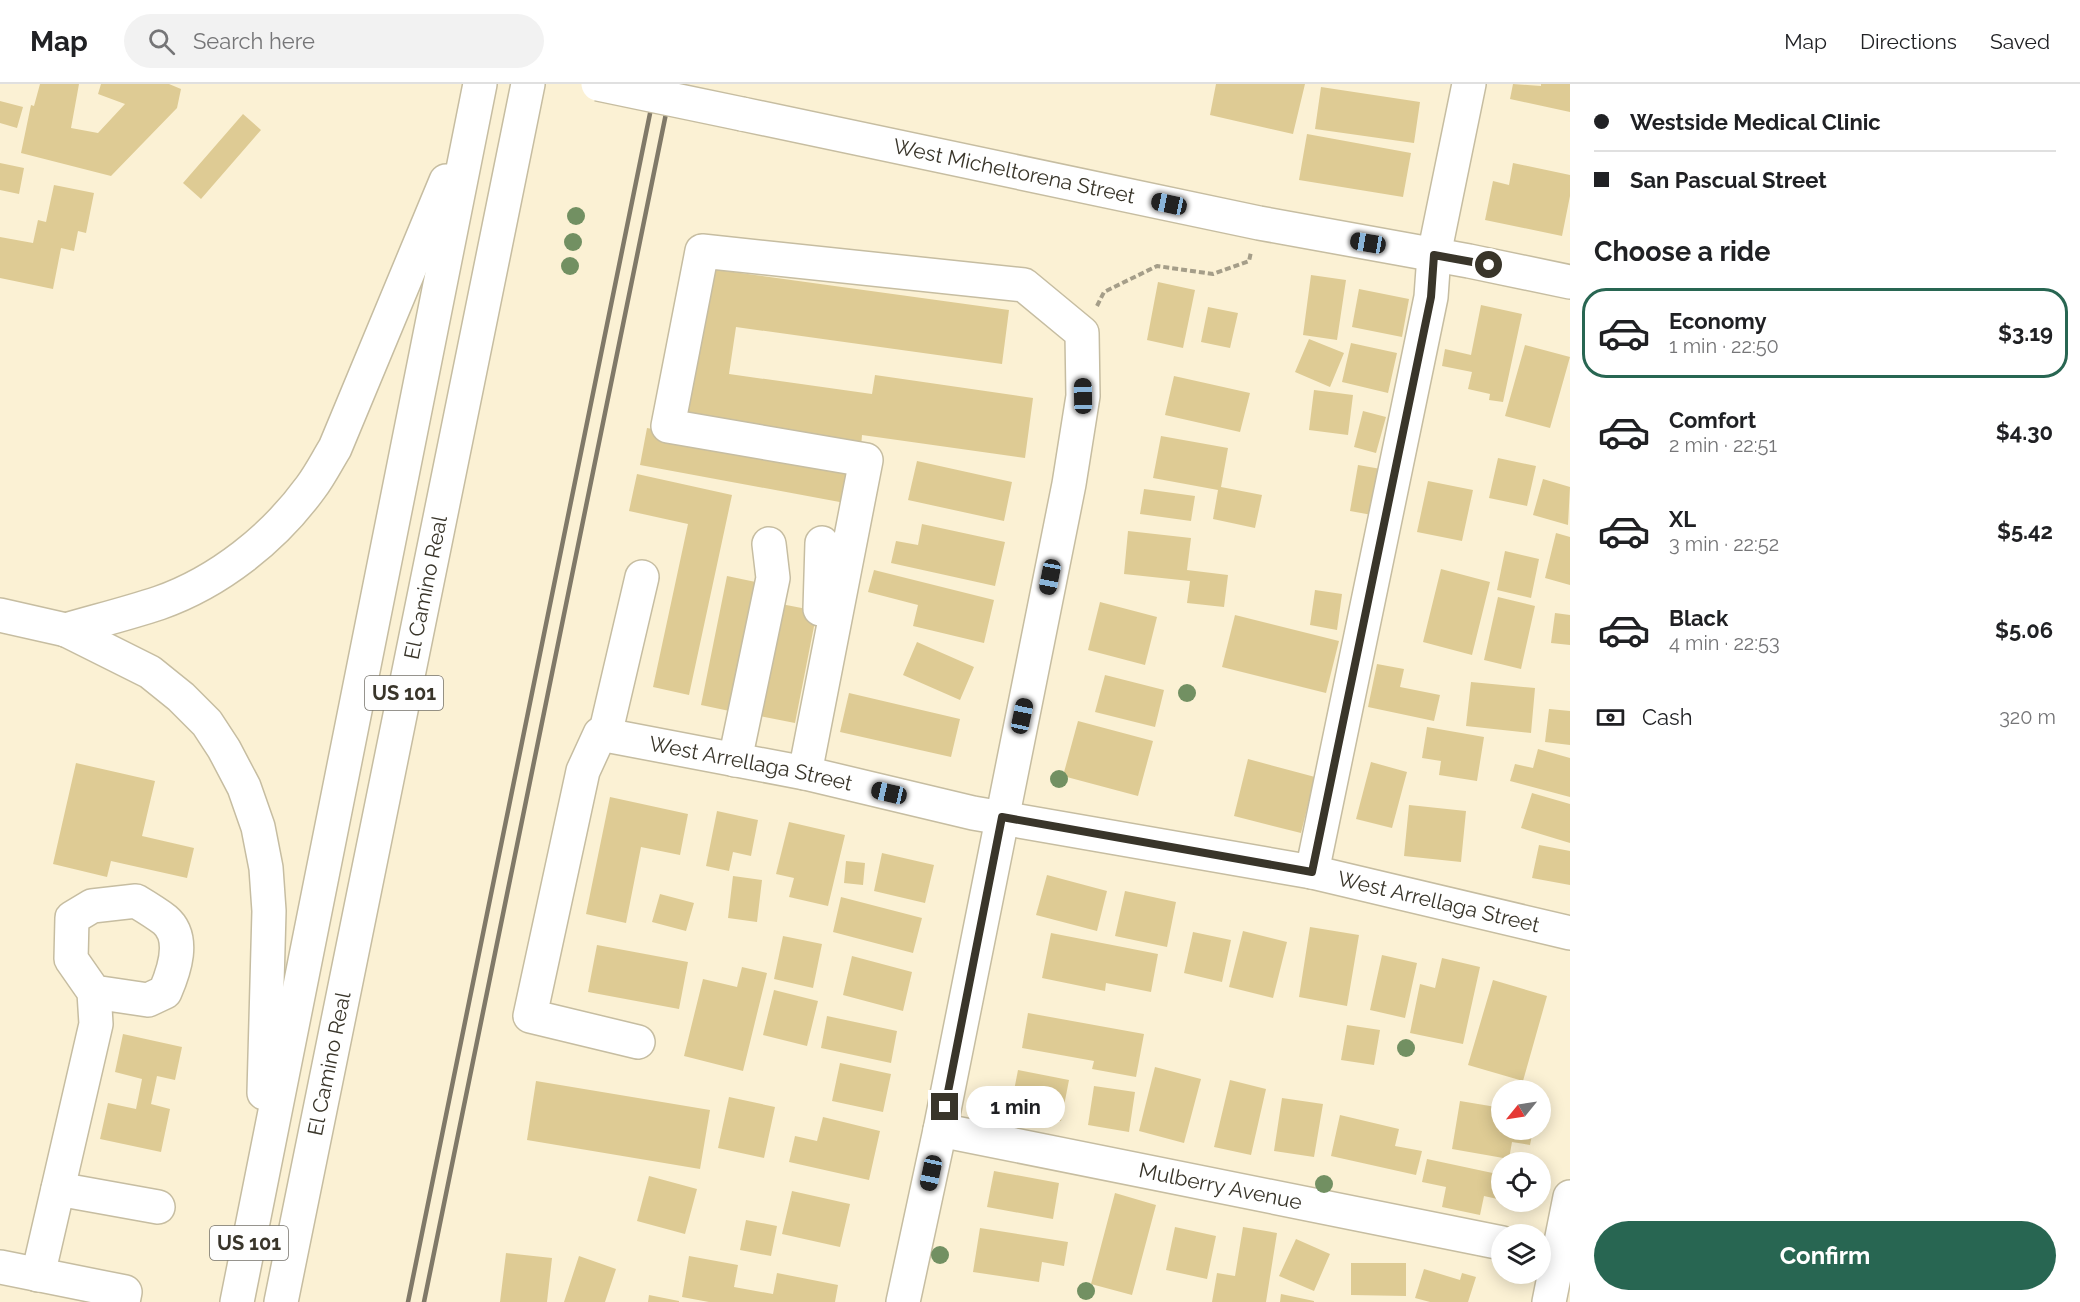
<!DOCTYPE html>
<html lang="en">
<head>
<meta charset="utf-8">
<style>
	:root { --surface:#fff; --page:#f2f2f2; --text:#202124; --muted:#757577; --line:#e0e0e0; --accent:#286652 }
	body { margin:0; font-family:Raleway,sans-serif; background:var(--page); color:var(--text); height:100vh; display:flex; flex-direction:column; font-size:22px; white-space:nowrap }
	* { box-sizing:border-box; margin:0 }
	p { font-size:20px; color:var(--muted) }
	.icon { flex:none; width:33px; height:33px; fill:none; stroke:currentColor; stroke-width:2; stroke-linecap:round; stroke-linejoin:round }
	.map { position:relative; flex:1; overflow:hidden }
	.side { display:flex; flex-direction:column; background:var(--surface); width:510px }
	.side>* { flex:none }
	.top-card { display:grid; align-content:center; height:132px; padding:0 24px; background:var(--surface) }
	.needle { width:39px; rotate:240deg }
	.controls { position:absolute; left:1491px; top:996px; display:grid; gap:12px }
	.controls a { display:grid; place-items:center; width:60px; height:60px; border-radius:50%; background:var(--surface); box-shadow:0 3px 15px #0003; font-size:30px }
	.end { position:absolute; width:27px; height:27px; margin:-14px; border:8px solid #39352a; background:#fff; box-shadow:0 0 0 3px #fff }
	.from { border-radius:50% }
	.bubble { position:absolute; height:42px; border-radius:21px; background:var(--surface); box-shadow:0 3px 15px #0003; font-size:20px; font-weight:700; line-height:42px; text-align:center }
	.car { position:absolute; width:18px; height:36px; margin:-18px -9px; border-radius:8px; box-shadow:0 0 4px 2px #0007; background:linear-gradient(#222 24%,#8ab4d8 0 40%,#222 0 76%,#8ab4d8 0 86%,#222 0) }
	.top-card b { display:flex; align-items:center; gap:21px; height:57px; font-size:22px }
	.top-card b+b { border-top:2px solid var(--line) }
	.top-card i { width:15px; height:15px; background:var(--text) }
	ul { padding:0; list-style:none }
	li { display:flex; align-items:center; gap:18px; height:90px; margin:0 12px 9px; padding:0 12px; border:3px solid transparent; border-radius:24px }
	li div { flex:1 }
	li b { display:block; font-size:22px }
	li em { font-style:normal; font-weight:700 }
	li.on { border-color:var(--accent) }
	li>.icon { width:54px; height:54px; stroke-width:1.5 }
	h2 { padding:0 24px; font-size:27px; line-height:72px }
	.pay { display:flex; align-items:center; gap:15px; height:66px; padding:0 24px; font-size:22px }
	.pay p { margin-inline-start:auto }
	.action { display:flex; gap:12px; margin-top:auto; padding:12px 24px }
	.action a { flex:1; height:69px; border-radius:36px; background:var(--accent); color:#fff; font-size:24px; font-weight:700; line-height:69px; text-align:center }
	header { display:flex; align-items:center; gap:36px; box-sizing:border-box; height:84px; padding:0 30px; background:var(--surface); border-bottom:2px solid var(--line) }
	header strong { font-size:28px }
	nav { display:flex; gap:33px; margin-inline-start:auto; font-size:21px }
	.search { width:420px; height:54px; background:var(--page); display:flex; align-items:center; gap:15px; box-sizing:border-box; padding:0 21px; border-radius:33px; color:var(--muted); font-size:22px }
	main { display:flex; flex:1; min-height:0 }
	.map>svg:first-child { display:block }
</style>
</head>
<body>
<header>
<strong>Map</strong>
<div class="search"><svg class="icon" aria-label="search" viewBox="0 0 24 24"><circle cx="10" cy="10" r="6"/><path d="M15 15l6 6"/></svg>Search here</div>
<nav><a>Map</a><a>Directions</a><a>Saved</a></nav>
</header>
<main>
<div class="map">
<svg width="1570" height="1218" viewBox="0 0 1570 1218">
	<rect width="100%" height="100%" fill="#fbf1d4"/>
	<!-- building -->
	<path fill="#decb94" d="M 40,0 L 79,0 L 71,44 L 98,49 L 125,20 L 98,10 L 101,0 L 169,0 L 181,5 L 177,24 L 111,92 L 21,69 L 31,21 L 34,22 Z
		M 1216,0 L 1305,0 L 1293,50 L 1210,31 Z
		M 1513,0 L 1541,2 L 1541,0 L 1570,0 L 1570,28 L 1510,15 Z
		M 1321,3 L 1420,18 L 1414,59 L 1315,45 Z
		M 0,17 L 23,23 L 17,44 L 0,39 Z
		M 243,30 L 261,46 L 201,115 L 183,99 Z
		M 1307,50 L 1411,69 L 1403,113 L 1299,96 Z
		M 0,79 L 24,84 L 19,110 L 0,106 Z
		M 1513,79 L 1570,91 L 1570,112 L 1562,152 L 1485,136 L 1493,97 L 1509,101 Z
		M 54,101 L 94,109 L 86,149 L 78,147 L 74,167 L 61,164 L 53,205 L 0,194 L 0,153 L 33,159 L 38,136 L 46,138 Z
		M 705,184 L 1009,226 L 1002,280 L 736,243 L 729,290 L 872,310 L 875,291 L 1033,314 L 1025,374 L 862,351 L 861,364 L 684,339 Z
		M 1311,191 L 1346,196 L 1337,256 L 1303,251 Z
		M 1158,198 L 1195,206 L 1183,264 L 1147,256 Z
		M 1359,205 L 1409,215 L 1402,253 L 1352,243 Z
		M 1481,221 L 1522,230 L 1503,318 L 1489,316 L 1490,310 L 1468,305 L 1472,288 L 1442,282 L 1445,265 L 1471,271 Z
		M 1208,223 L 1238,229 L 1230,264 L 1201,258 Z
		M 1309,255 L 1344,269 L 1330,303 L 1295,288 Z
		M 1351,259 L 1397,269 L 1388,309 L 1342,298 Z
		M 1525,261 L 1570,273 L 1550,344 L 1505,332 Z
		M 1174,292 L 1250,309 L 1240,348 L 1165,331 Z
		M 1314,306 L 1353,311 L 1348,351 L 1309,346 Z
		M 1363,327 L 1386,333 L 1376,369 L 1354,363 Z
		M 647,344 L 851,382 L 845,419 L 640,381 Z
		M 1161,352 L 1228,364 L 1221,403 L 1262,411 L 1255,444 L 1213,435 L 1218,406 L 1153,394 Z
		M 1498,374 L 1536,382 L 1527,422 L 1489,414 Z
		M 917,377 L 1012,398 L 1004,437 L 908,416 Z
		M 1358,381 L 1381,385 L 1372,431 L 1350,427 Z
		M 637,390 L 732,411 L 689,611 L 653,603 L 688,440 L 629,427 Z
		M 1543,395 L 1570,403 L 1568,441 L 1533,431 Z
		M 1428,397 L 1473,406 L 1462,457 L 1417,448 Z
		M 1144,405 L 1195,412 L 1191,437 L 1140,430 Z
		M 922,440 L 1005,458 L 995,502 L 891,479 L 896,457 L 918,461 Z
		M 1128,447 L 1191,454 L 1187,486 L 1228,491 L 1224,523 L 1187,519 L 1190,497 L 1124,490 Z
		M 1556,449 L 1570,453 L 1570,501 L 1545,494 Z
		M 1505,467 L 1539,475 L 1531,514 L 1497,506 Z
		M 1441,485 L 1490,498 L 1472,571 L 1423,558 Z
		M 874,486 L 994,516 L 984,559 L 913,542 L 918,521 L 868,508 Z
		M 727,492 L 765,500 L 739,629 L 701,621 Z
		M 1315,506 L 1342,510 L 1337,546 L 1310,541 Z
		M 1498,513 L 1535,522 L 1521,585 L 1484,576 Z
		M 1100,518 L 1157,533 L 1145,581 L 1088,566 Z
		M 776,519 L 817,527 L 795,639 L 755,631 Z
		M 1555,529 L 1570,531 L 1570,561 L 1551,559 Z
		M 1235,531 L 1339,557 L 1326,609 L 1222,583 Z
		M 917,558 L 974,583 L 960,616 L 903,591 Z
		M 1377,580 L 1404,585 L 1400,603 L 1440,611 L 1434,637 L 1368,623 Z
		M 1105,591 L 1164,606 L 1155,643 L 1095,628 Z
		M 1471,598 L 1535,604 L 1531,649 L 1466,642 Z
		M 849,609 L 960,635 L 951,673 L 840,648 Z
		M 1549,625 L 1570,627 L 1570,661 L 1545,658 Z
		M 1078,637 L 1153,657 L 1138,712 L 1063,692 Z
		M 1427,643 L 1484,653 L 1477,697 L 1439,691 L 1441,677 L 1422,674 Z
		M 1538,665 L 1570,674 L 1570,713 L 1510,697 L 1515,680 L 1533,684 Z
		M 1248,675 L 1315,693 L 1301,749 L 1234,732 Z
		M 1371,678 L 1407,688 L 1392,744 L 1356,735 Z
		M 76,679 L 155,697 L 142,752 L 194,764 L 187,794 L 111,777 L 107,793 L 53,780 Z
		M 1532,709 L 1570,720 L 1570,759 L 1521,744 Z
		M 610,713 L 688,730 L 680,771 L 641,763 L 626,839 L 586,830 Z
		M 1409,721 L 1466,727 L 1461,778 L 1404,772 Z
		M 717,727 L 758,736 L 751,772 L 733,768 L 729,787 L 706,782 Z
		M 789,738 L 845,751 L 828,822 L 789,813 L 794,794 L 776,790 Z
		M 1539,761 L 1570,767 L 1570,801 L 1532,794 Z
		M 882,769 L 934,781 L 925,819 L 874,807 Z
		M 846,777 L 865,779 L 863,801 L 844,799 Z
		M 1047,791 L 1107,807 L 1097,847 L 1036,831 Z
		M 733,792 L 762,796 L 757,838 L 728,834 Z
		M 1125,807 L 1176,818 L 1167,863 L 1115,852 Z
		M 660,810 L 694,819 L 686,847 L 652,838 Z
		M 841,813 L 922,834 L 913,869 L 833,848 Z
		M 1310,843 L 1359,851 L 1347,922 L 1299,913 Z
		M 1243,847 L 1287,858 L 1273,914 L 1229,903 Z
		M 1193,848 L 1231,856 L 1222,898 L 1184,889 Z
		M 1051,849 L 1158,870 L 1151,908 L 1106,899 L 1105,907 L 1042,894 Z
		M 783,852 L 822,860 L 813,904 L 774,895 Z
		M 597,861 L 688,878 L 679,925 L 588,908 Z
		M 1382,871 L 1417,879 L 1405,934 L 1370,926 Z
		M 852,872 L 912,888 L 903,927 L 843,911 Z
		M 1442,874 L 1480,883 L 1463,960 L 1410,949 L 1420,900 L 1435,904 Z
		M 742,883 L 767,889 L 743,987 L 684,972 L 703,895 L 737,903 Z
		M 1493,896 L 1547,912 L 1523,997 L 1468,981 Z
		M 774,906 L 818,917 L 807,962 L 763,951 Z
		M 1028,929 L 1144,950 L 1136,993 L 1092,985 L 1094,977 L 1022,964 Z
		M 827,932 L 897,947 L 891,979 L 821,964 Z
		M 1347,941 L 1380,946 L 1374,981 L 1341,976 Z
		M 123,950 L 182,963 L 175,996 L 157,992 L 151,1020 L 170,1025 L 161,1068 L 100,1055 L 108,1019 L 136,1025 L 142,995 L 115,988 Z
		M 840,979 L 891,990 L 883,1028 L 832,1017 Z
		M 1155,983 L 1201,995 L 1184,1059 L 1139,1047 Z
		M 1018,986 L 1069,996 L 1061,1037 L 1010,1027 Z
		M 1230,996 L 1266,1005 L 1251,1071 L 1214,1063 Z
		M 536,997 L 710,1026 L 700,1085 L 527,1056 Z
		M 1094,1002 L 1135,1008 L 1129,1048 L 1088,1041 Z
		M 729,1013 L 775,1023 L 764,1074 L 718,1064 Z
		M 1282,1014 L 1323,1020 L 1314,1073 L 1274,1067 Z
		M 1460,1017 L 1502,1024 L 1502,1046 L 1533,1046 L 1530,1061 L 1512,1058 L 1509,1075 L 1452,1065 Z
		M 1340,1031 L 1399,1045 L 1395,1062 L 1422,1067 L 1416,1091 L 1331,1072 Z
		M 823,1033 L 880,1047 L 869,1096 L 789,1078 L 795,1052 L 817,1057 Z
		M 1427,1075 L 1502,1091 L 1502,1116 L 1484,1112 L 1480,1131 L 1442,1123 L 1446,1103 L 1422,1098 Z
		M 994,1087 L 1059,1099 L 1053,1135 L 987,1123 Z
		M 649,1092 L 697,1105 L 685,1150 L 637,1137 Z
		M 792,1107 L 850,1120 L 840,1163 L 782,1150 Z
		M 1115,1109 L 1156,1121 L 1132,1211 L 1091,1200 Z
		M 746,1136 L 777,1142 L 771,1172 L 740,1166 Z
		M 1175,1143 L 1216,1152 L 1207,1195 L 1166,1186 Z
		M 1243,1143 L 1277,1149 L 1266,1218 L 1212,1218 L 1217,1189 L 1235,1192 Z
		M 980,1144 L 1068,1158 L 1064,1182 L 1042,1178 L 1039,1198 L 973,1188 Z
		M 1296,1155 L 1330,1170 L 1314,1207 L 1279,1192 Z
		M 506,1169 L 552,1174 L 547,1218 L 500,1218 Z
		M 579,1172 L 616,1185 L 605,1218 L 564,1218 Z
		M 689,1172 L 738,1181 L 734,1203 L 773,1210 L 777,1189 L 838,1201 L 835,1218 L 709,1218 L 682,1213 Z
		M 1351,1179 L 1406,1179 L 1406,1212 L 1351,1211 Z
		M 1424,1185 L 1460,1196 L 1462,1189 L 1476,1193 L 1468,1218 L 1430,1218 L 1415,1214 Z
		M 1281,1210 L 1314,1217 L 1314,1218 L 1280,1218 Z
		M 649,1211 L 679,1217 L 679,1218 L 648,1218 Z"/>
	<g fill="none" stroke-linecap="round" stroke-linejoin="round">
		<defs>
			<g id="minor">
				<path id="s1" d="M 742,30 L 1259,139 L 1469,177 L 1570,198"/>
				<path d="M 820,525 L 822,459"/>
				<path d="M 0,531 L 66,546"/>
				<path d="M 605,651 L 642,493"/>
				<path d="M 735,676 L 773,494 L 769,460"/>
				<path d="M 805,689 L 866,376 L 668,342 L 702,167 L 1024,201 L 1082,249 L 1083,312 L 1069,400 L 940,1046 L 903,1218"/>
				<path d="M 1312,788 L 1431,213 L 1434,171 L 1469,0"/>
				<path id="s2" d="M 638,958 L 530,932 L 583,687 L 600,650 L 805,689 L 973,729 L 1312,788 L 1570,849"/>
				<path id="s3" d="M 940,1046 L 1502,1159"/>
				<path d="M 58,1105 L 158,1123"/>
				<path d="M 0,1183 L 125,1208 L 123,1218"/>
				<path d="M 38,1191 L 96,940 L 94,908 L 71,875 L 72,834 L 92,822 L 136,817 C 146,823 156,829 165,836 C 186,854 174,887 165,908 L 148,916 L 94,908"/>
				<path d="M 1549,1218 L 1570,1113"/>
			</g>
			<g id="highway">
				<path d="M 66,546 C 97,537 129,529 159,519 C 219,498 274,454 311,403 C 320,391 327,377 335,364 L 446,97"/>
				<path d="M 66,546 L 150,588 L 181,613 L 207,639 L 224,665 L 244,703 L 258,743 L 266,784 L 269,827 L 264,1009"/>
				<path d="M 237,1218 L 480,0"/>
				<path id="s4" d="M 281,1218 L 528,0"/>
			</g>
		</defs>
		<!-- minor casing -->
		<use href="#minor" stroke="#c6bda1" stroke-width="36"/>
		<!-- highway casing -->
		<use href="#highway" stroke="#c6bda1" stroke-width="36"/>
		<!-- path -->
		<path stroke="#a59e89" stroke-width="4" stroke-dasharray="6 3" stroke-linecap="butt" d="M 1097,222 L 1104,208 L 1157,182 L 1213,190 L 1249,177 L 1251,168"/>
		<!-- minor -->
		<use href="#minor" stroke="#fff" stroke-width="33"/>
		<!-- highway -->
		<use href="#highway" stroke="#fff" stroke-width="33"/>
		<!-- rail -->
		<path stroke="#807968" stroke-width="4.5" d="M 408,1218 L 656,0
			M 424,1218 L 672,0"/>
		<defs>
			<path id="minor-bridge" d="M 598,0 L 742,30"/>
		</defs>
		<!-- minor-bridge casing -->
		<use href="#minor-bridge" stroke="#c6bda1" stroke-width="36" stroke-linecap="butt"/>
		<!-- minor-bridge -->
		<use href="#minor-bridge" stroke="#fff" stroke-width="33"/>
	</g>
	<!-- trees -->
	<g fill="#729062">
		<circle cx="576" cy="132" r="9"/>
		<circle cx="573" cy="158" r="9"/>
		<circle cx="570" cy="182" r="9"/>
		<circle cx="1187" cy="609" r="9"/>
		<circle cx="1059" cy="695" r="9"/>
		<circle cx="1406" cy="964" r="9"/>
		<circle cx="1324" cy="1100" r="9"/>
		<circle cx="940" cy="1171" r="9"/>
		<circle cx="1086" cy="1207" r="9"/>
	</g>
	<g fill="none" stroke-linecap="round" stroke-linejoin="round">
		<!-- route -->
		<path stroke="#39352a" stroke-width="8" d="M 945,1023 L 1002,733 L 1312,788 L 1431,213 L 1434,171 L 1489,181"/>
	</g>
	<g text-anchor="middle" stroke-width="4.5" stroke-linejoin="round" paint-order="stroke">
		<!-- shield labels -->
		<g fill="#fefefe" stroke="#74716a" stroke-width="1.5">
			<rect x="365" y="592" width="78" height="34" rx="4.5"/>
			<rect x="210" y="1142" width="78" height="34" rx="4.5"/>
		</g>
		<g font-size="20" font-weight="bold" fill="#39352a">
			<text x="404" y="616">US 101</text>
			<text x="249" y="1166">US 101</text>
		</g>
		<!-- street labels -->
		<g font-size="21" fill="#39352a" stroke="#fefefe">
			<text dy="7" stroke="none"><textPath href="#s1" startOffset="278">West Micheltorena Street</textPath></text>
			<text dy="7" stroke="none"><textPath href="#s4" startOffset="729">El Camino Real</textPath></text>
			<text dy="7" stroke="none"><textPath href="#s2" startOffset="556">West Arrellaga Street</textPath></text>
			<text dy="7" stroke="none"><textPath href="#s2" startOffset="1258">West Arrellaga Street</textPath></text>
			<text dy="7" stroke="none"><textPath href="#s4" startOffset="243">El Camino Real</textPath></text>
			<text dy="7" stroke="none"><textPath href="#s3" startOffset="286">Mulberry Avenue</textPath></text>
		</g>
	</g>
</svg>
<div class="controls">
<a><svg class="needle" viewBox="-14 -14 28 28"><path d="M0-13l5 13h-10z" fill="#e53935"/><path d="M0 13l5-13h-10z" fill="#757577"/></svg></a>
<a><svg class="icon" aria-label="locate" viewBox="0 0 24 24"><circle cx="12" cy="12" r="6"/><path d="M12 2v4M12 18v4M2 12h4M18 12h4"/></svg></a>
<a><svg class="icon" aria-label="layers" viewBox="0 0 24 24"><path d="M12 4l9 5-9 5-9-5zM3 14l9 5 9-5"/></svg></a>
</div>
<i class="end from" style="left:1489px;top:181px"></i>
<i class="end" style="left:945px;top:1023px"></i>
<div class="bubble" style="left:966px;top:1002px;width:99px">1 min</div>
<i class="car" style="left:1169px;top:120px;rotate:282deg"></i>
<i class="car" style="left:1368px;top:159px;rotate:280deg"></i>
<i class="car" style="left:1083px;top:312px;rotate:359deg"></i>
<i class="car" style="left:1050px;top:493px;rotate:191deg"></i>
<i class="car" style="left:1022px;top:632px;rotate:12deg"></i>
<i class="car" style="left:889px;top:709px;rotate:283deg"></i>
<i class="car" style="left:931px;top:1089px;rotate:192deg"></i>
</div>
<section class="side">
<div class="top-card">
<b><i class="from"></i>Westside Medical Clinic</b>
<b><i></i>San Pascual Street</b>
</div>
<h2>Choose a ride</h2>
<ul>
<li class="on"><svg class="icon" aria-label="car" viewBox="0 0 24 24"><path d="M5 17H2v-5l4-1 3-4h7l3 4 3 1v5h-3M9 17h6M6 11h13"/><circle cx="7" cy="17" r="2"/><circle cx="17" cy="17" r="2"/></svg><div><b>Economy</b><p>1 min · 22:50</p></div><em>$3.19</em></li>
<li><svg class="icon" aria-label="car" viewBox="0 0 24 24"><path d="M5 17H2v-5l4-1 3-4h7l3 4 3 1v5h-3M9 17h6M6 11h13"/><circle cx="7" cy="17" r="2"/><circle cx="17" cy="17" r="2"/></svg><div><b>Comfort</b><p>2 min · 22:51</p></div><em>$4.30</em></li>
<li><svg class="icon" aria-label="car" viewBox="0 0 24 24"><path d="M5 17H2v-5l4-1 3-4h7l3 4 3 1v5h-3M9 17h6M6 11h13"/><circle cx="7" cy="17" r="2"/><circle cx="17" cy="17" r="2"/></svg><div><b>XL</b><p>3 min · 22:52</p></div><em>$5.42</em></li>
<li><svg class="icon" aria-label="car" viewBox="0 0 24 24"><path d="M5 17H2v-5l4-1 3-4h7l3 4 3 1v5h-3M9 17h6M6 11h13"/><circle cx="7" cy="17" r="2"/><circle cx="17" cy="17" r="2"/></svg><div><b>Black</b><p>4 min · 22:53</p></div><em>$5.06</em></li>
</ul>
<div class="pay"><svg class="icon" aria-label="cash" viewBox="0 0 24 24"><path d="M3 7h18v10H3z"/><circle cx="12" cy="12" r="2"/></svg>Cash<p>320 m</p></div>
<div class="action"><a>Confirm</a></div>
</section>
</main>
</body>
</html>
